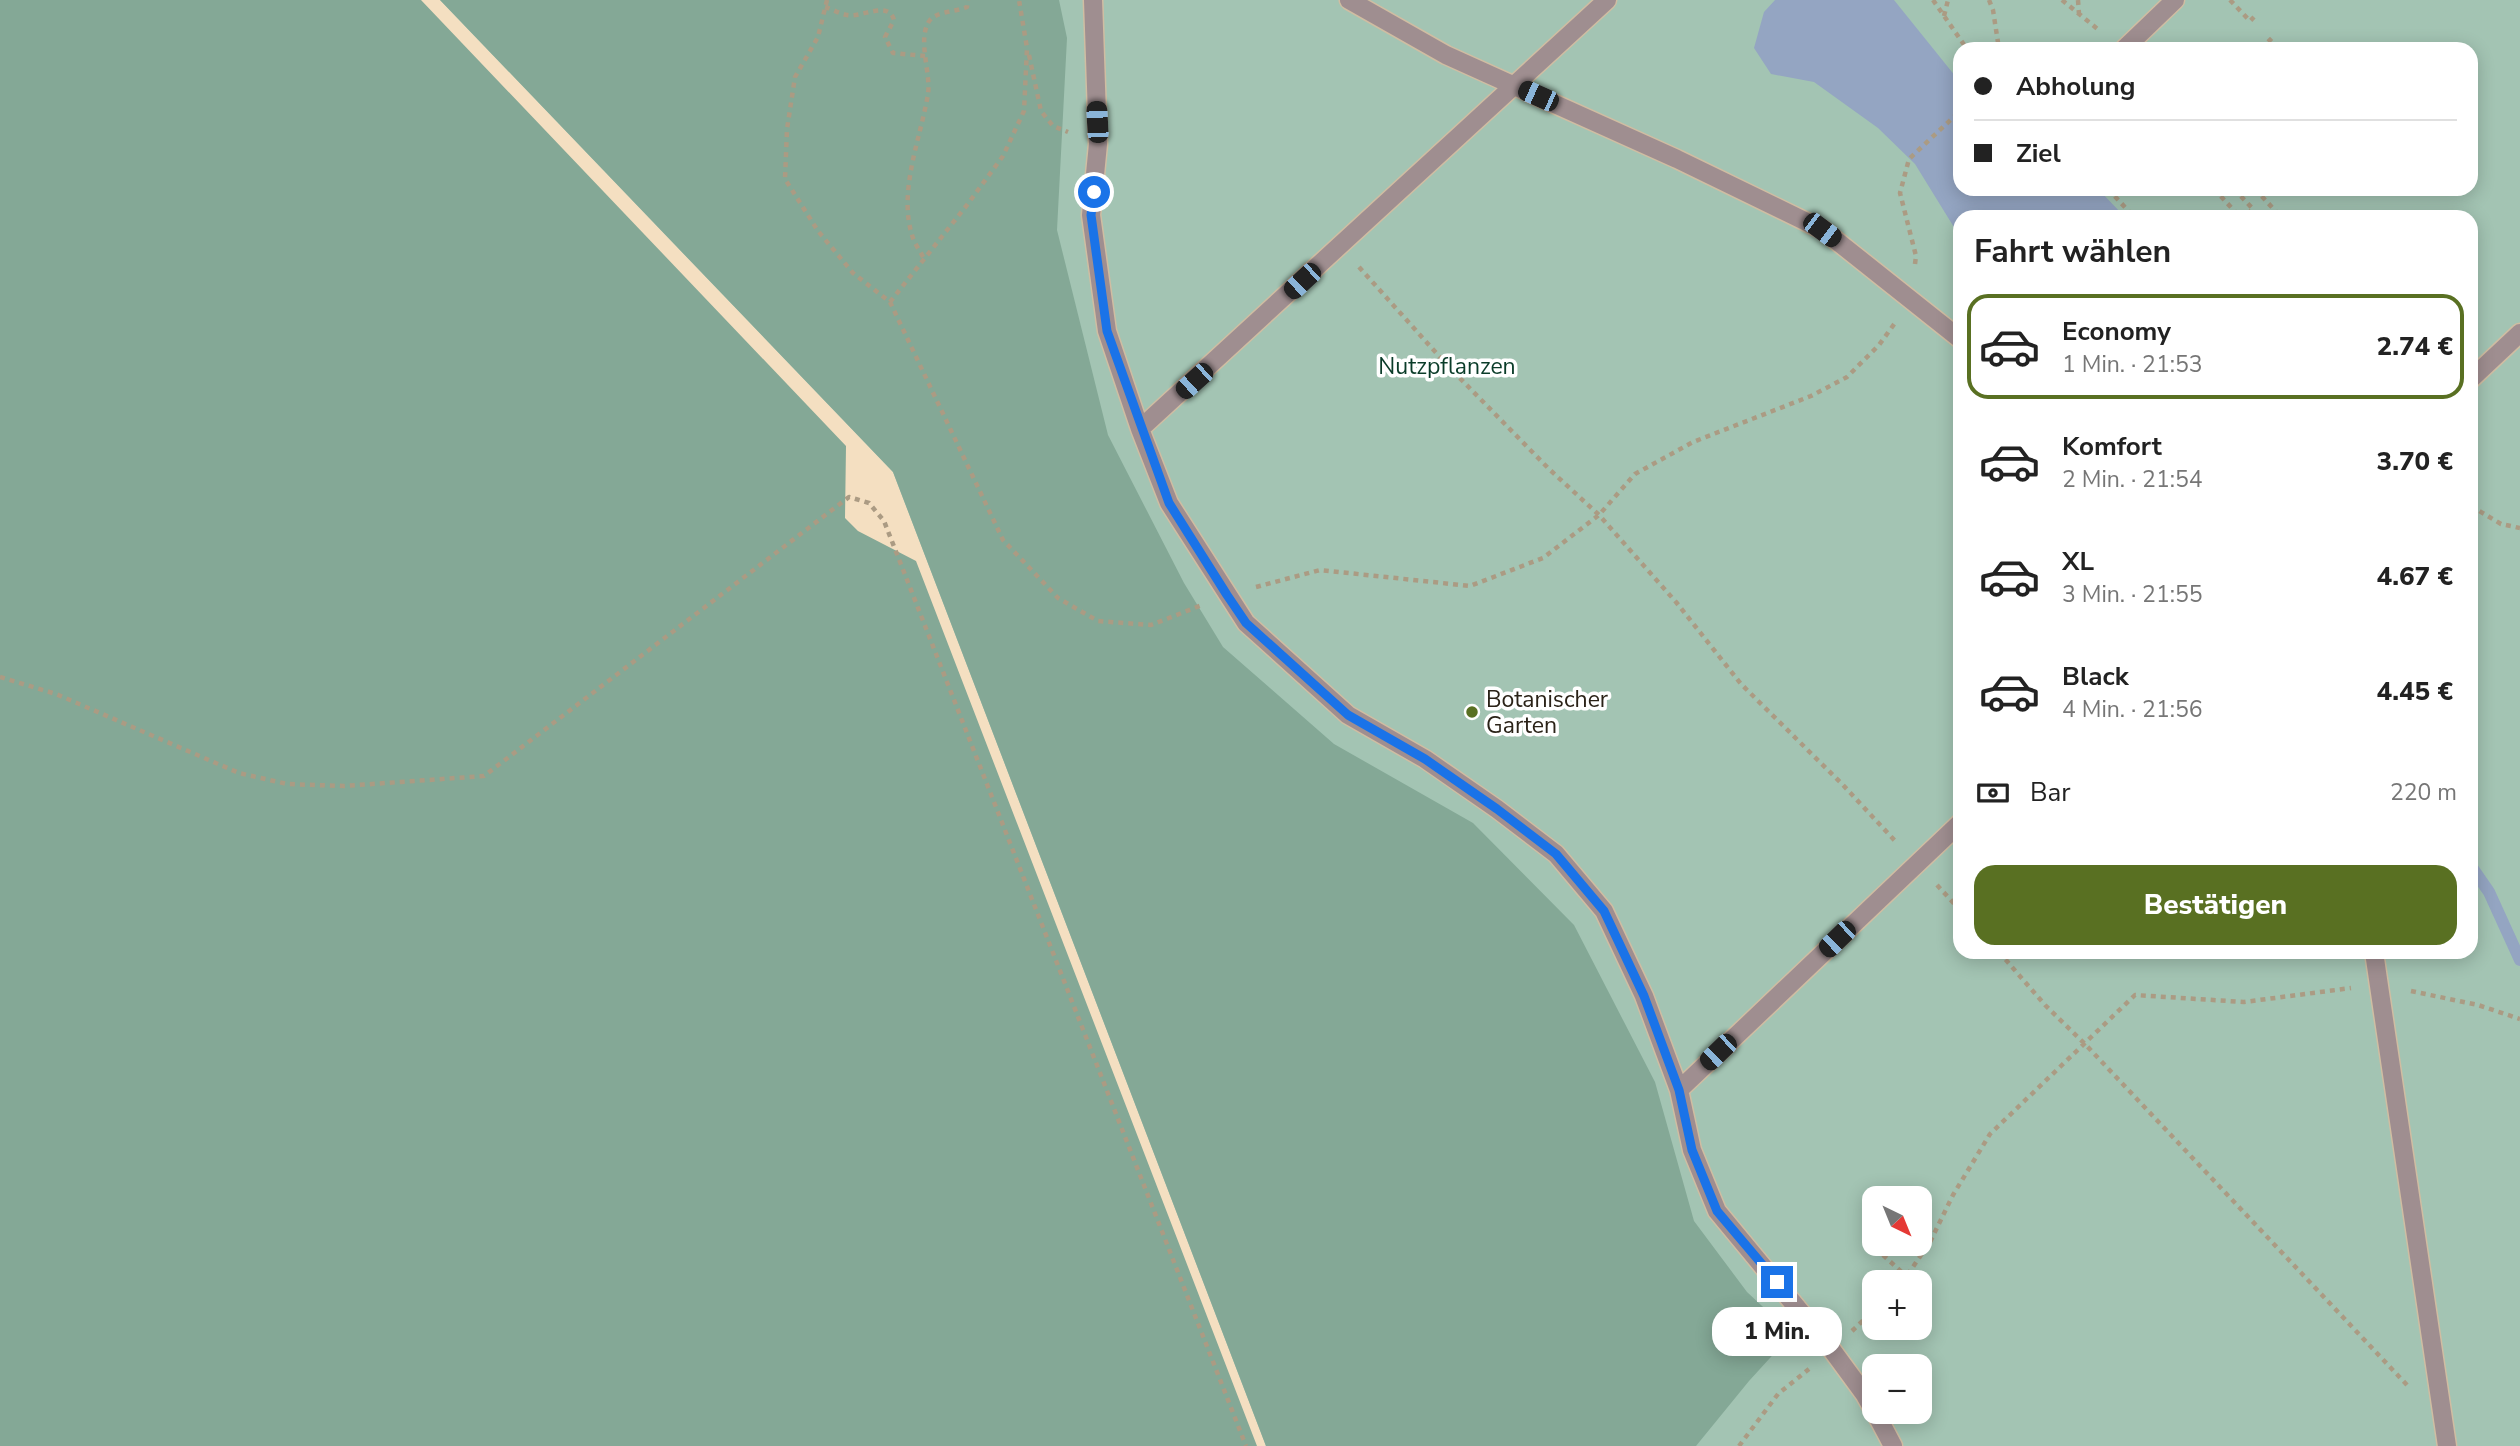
<!DOCTYPE html>
<html lang="de">
<head>
<meta charset="utf-8">
<style>
	:root { --surface:#fff; --page:#f2f2f2; --text:#222; --muted:#767676; --line:#e0e0e0; --accent:#597022 }
	body { margin:0; font-family:"Nunito Sans",sans-serif; background:var(--page); color:var(--text); height:100vh; display:flex; flex-direction:column; font-size:26px; white-space:nowrap }
	* { box-sizing:border-box; margin:0 }
	p { font-size:23px; color:var(--muted) }
	.icon { flex:none; width:38px; height:38px; fill:none; stroke:currentColor; stroke-width:2; stroke-linecap:round; stroke-linejoin:round }
	.map { position:relative; flex:1; overflow:hidden }
	.side { position:absolute; left:1953px; top:210px; width:525px; height:749px; display:flex; flex-direction:column; background:var(--surface); border-radius:21px; box-shadow:0 4px 18px #0003 }
	.side>* { flex:none }
	.hud { position:absolute; left:1953px; top:42px; width:525px; height:154px; border-radius:21px; box-shadow:0 4px 18px #0003; display:grid; align-content:center; height:154px; padding:0 21px; background:var(--surface) }
	.needle { width:46px; rotate:137deg }
	.tools { position:absolute; left:1862px; top:1186px; display:grid; gap:14px }
	.tools a { display:grid; place-items:center; width:70px; height:70px; border-radius:14px; background:var(--surface); box-shadow:0 4px 18px #0003; font-size:35px }
	.end { position:absolute; width:32px; height:32px; margin:-16px; border:9px solid #1a73e8; background:#fff; box-shadow:0 0 0 4px #fff }
	.from { border-radius:50% }
	.bubble { position:absolute; height:49px; border-radius:21px; background:var(--surface); box-shadow:0 4px 18px #0003; font-size:23px; font-weight:800; line-height:49px; text-align:center }
	.car { position:absolute; width:21px; height:42px; margin:-21px -10px; border-radius:9px; box-shadow:0 0 5px 2px #0007; background:linear-gradient(#222 24%,#8ab4d8 0 40%,#222 0 76%,#8ab4d8 0 86%,#222 0) }
	.hud b { display:flex; align-items:center; gap:24px; height:66px; font-size:26px }
	.hud b+b { border-top:2px solid var(--line) }
	.hud i { width:18px; height:18px; background:var(--text) }
	ul { padding:0; list-style:none }
	li { display:flex; align-items:center; gap:21px; height:105px; margin:0 14px 10px; padding:0 7px; border:4px solid transparent; border-radius:21px }
	li div { flex:1 }
	li b { display:block; font-size:26px }
	li em { font-style:normal; font-weight:800 }
	li.active { border-color:var(--accent) }
	li>.icon { width:63px; height:63px; stroke-width:1.5 }
	h2 { padding:0 21px; font-size:32px; line-height:84px }
	.pay { display:flex; align-items:center; gap:18px; height:77px; padding:0 21px; font-size:26px }
	.pay p { margin-inline-start:auto }
	.cta { display:flex; gap:14px; margin-top:auto; padding:14px 21px }
	.cta a { flex:1; height:80px; border-radius:21px; background:var(--accent); color:#fff; font-size:28px; font-weight:800; line-height:80px; text-align:center }
	.map>svg:first-child { display:block }
</style>
</head>
<body>
<div class="map">
<svg width="2520" height="1446" viewBox="0 0 2520 1446">
	<rect width="100%" height="100%" fill="#f4dfc1"/>
	<!-- green -->
	<path fill="#a3c4b3" fill-rule="evenodd" d="M 440,0 L 2520,0 L 2520,1446 L 1266,1446 L 893,472 ZM 1960,49 L 2471,49 L 2471,189 L 1960,189 ZM 1960,217 L 2471,217 L 2471,952 L 1960,952 ZM 1874,1199 L 1920,1199 L 1920,1244 L 1874,1244 ZM 1874,1283 L 1920,1283 L 1920,1328 L 1874,1328 ZM 1874,1367 L 1920,1367 L 1920,1412 L 1874,1412 Z"/>
	<!-- forest -->
	<path fill="#84a896" d="M 0,0 L 421,0 L 846,446 L 845,518 L 858,531 L 916,561 L 1257,1446 L 0,1446 Z
		M 440,0 L 1059,0 L 1067,38 L 1057,230 L 1108,435 L 1184,583 L 1223,647 L 1334,744 L 1473,823 L 1574,925 L 1655,1082 L 1694,1221 L 1747,1292 L 1792,1334 L 1749,1381 L 1696,1446 L 1266,1446 L 893,472 Z"/>
	<!-- water -->
	<path fill="#94a5c2" d="M 1775,0 L 1894,0 L 1960,82 L 1960,189 L 2098,189 L 2125,217 L 1960,217 L 1960,237 L 1915,164 L 1878,128 L 1814,82 L 1771,74 L 1754,48 L 1764,12 Z"/>
	<g fill="none" stroke-linecap="round" stroke-linejoin="round">
		<!-- stream -->
		<path stroke="#94a5c2" stroke-width="12" d="M 2471,866 L 2489,892 L 2520,960"/>
		<defs>
			<path id="lane" d="M 1093,0 L 1098,144 L 1091,215 L 1107,331 L 1140,429 L 1169,503 L 1246,623 L 1348,715 L 1425,759 L 1497,809 L 1556,854 L 1604,911 L 1644,996 L 1679,1090 L 1692,1150 L 1717,1211 L 1832,1350 L 1865,1395 L 1874,1411
				M 1349,0 L 1446,55 L 1677,159 L 1823,230 L 1960,339
				M 2124,49 L 2175,0
				M 2471,379 L 2520,333
				M 1140,429 L 1607,0
				M 2374,952 L 2447,1446
				M 1679,1090 L 1960,823
				M 1875,1412 L 1893,1446"/>
		</defs>
		<!-- lane casing -->
		<use href="#lane" stroke="#d0bda2" stroke-width="21"/>
		<!-- path -->
		<path stroke="#ab9b83" stroke-width="4.5" stroke-dasharray="5 5" stroke-linecap="butt" d="M 827,0 L 818,37 L 795,77 L 787,129 L 785,179 L 818,231 L 853,273 L 890,302 L 1003,540 L 1058,598 L 1098,621 L 1151,625 L 1202,605
			M 1933,0 L 1967,49
			M 1989,0 L 1993,10 L 1999,49
			M 2062,0 L 2100,31
			M 2078,0 L 2079,14
			M 2230,0 L 2250,21 L 2254,17
			M 825,7 C 832,9 840,14 847,15 C 861,18 889,0 894,20 L 885,37 L 893,53 L 925,56
			M 1944,16 L 1948,0
			M 2261,49 L 2273,37
			M 1029,55 L 1041,111 L 1053,126 L 1068,132
			M 2108,189 L 2134,217
			M 2214,189 L 2240,217
			M 2234,189 L 2253,209 L 2244,217
			M 2255,189 L 2281,217
			M 923,257 C 920,251 915,244 913,238 C 897,193 921,137 928,94 C 931,74 918,42 928,23 C 934,11 956,12 967,7 L 968,0
			M 1915,264 L 1916,256 L 1900,193 L 1909,159 L 1960,111
			M 1359,267 L 1447,365 L 1549,469 L 1599,515 L 1676,602 L 1741,684 L 1843,785 L 1897,843
			M 890,302 L 967,205 L 1003,156 L 1024,111 L 1027,48 L 1019,0
			M 2471,506 L 2501,524 L 2520,528
			M 1256,587 L 1320,570 L 1470,586 L 1543,558 L 1599,515 L 1635,474 L 1693,442 L 1811,396 L 1847,377 L 1879,345 L 1895,323
			M 0,677 L 56,694 L 239,773 L 287,784 L 344,786 L 484,776 L 849,497 L 869,503 L 884,521 L 1246,1446
			M 1937,885 L 1960,910
			M 1999,952 L 2045,1005 L 2084,1043 L 2407,1385
			M 2411,991 L 2478,1005 L 2520,1019
			M 1883,1255 L 1907,1277
			M 1902,1283 L 1930,1242 L 1953,1195 L 1990,1134 L 2135,995 L 2244,1002 L 2351,988
			M 1852,1331 L 1874,1310
			M 1739,1446 L 1778,1394 L 1809,1369"/>
		<!-- lane -->
		<use href="#lane" stroke="#9f8e90" stroke-width="18"/>
	</g>
	<g fill="none" stroke-linecap="round" stroke-linejoin="round">
		<!-- route -->
		<path stroke="#1a73e8" stroke-width="9" d="M 1094,192 L 1091,215 L 1107,331 L 1169,503 L 1227,595 L 1246,623 L 1348,715 L 1425,759 L 1497,809 L 1556,854 L 1604,911 L 1644,996 L 1679,1090 L 1692,1150 L 1717,1211 L 1777,1282"/>
	</g>
	<!-- markers -->
	<circle fill="#597022" stroke="#fff" stroke-width="2.5" cx="1472" cy="712" r="7"/>
	<g text-anchor="middle" stroke-width="7" stroke-linejoin="round" paint-order="stroke">
		<!-- park labels -->
		<g font-size="23" fill="#0a3c29" stroke="#fff">
			<text x="1447" y="374">Nutzpflanzen</text>
		</g>
		<!-- poi labels -->
		<g font-size="23" fill="#2a2217" stroke="#fff" text-anchor="start">
			<text x="1486" y="707">Botanischer<tspan x="1486" dy="26">Garten</tspan></text>
		</g>
	</g>
</svg>
<div class="tools">
<a><svg class="needle" viewBox="-14 -14 28 28"><path d="M0-13l5 13h-10z" fill="#e53935"/><path d="M0 13l5-13h-10z" fill="#767676"/></svg></a>
<a>+</a>
<a>−</a>
</div>
<i class="end from" style="left:1094px;top:192px"></i>
<i class="end" style="left:1777px;top:1282px"></i>
<div class="bubble" style="left:1712px;top:1307px;width:130px">1 Min.</div>
<i class="car" style="left:1538px;top:96px;rotate:294deg"></i>
<i class="car" style="left:1097px;top:122px;rotate:357deg"></i>
<i class="car" style="left:1822px;top:230px;rotate:127deg"></i>
<i class="car" style="left:1302px;top:281px;rotate:227deg"></i>
<i class="car" style="left:1194px;top:381px;rotate:228deg"></i>
<i class="car" style="left:1837px;top:939px;rotate:226deg"></i>
<i class="car" style="left:1718px;top:1052px;rotate:226deg"></i>
<div class="hud">
<b><i class="from"></i>Abholung</b>
<b><i></i>Ziel</b>
</div>
<section class="side">
<h2>Fahrt wählen</h2>
<ul>
<li class="active"><svg class="icon" aria-label="car" viewBox="0 0 24 24"><path d="M5 17H2v-5l4-1 3-4h7l3 4 3 1v5h-3M9 17h6M6 11h13"/><circle cx="7" cy="17" r="2"/><circle cx="17" cy="17" r="2"/></svg><div><b>Economy</b><p>1 Min. · 21:53</p></div><em>2.74 €</em></li>
<li><svg class="icon" aria-label="car" viewBox="0 0 24 24"><path d="M5 17H2v-5l4-1 3-4h7l3 4 3 1v5h-3M9 17h6M6 11h13"/><circle cx="7" cy="17" r="2"/><circle cx="17" cy="17" r="2"/></svg><div><b>Komfort</b><p>2 Min. · 21:54</p></div><em>3.70 €</em></li>
<li><svg class="icon" aria-label="car" viewBox="0 0 24 24"><path d="M5 17H2v-5l4-1 3-4h7l3 4 3 1v5h-3M9 17h6M6 11h13"/><circle cx="7" cy="17" r="2"/><circle cx="17" cy="17" r="2"/></svg><div><b>XL</b><p>3 Min. · 21:55</p></div><em>4.67 €</em></li>
<li><svg class="icon" aria-label="car" viewBox="0 0 24 24"><path d="M5 17H2v-5l4-1 3-4h7l3 4 3 1v5h-3M9 17h6M6 11h13"/><circle cx="7" cy="17" r="2"/><circle cx="17" cy="17" r="2"/></svg><div><b>Black</b><p>4 Min. · 21:56</p></div><em>4.45 €</em></li>
</ul>
<div class="pay"><svg class="icon" aria-label="cash" viewBox="0 0 24 24"><path d="M3 7h18v10H3z"/><circle cx="12" cy="12" r="2"/></svg>Bar<p>220 m</p></div>
<div class="cta"><a>Bestätigen</a></div>
</section>
</div>
</body>
</html>
